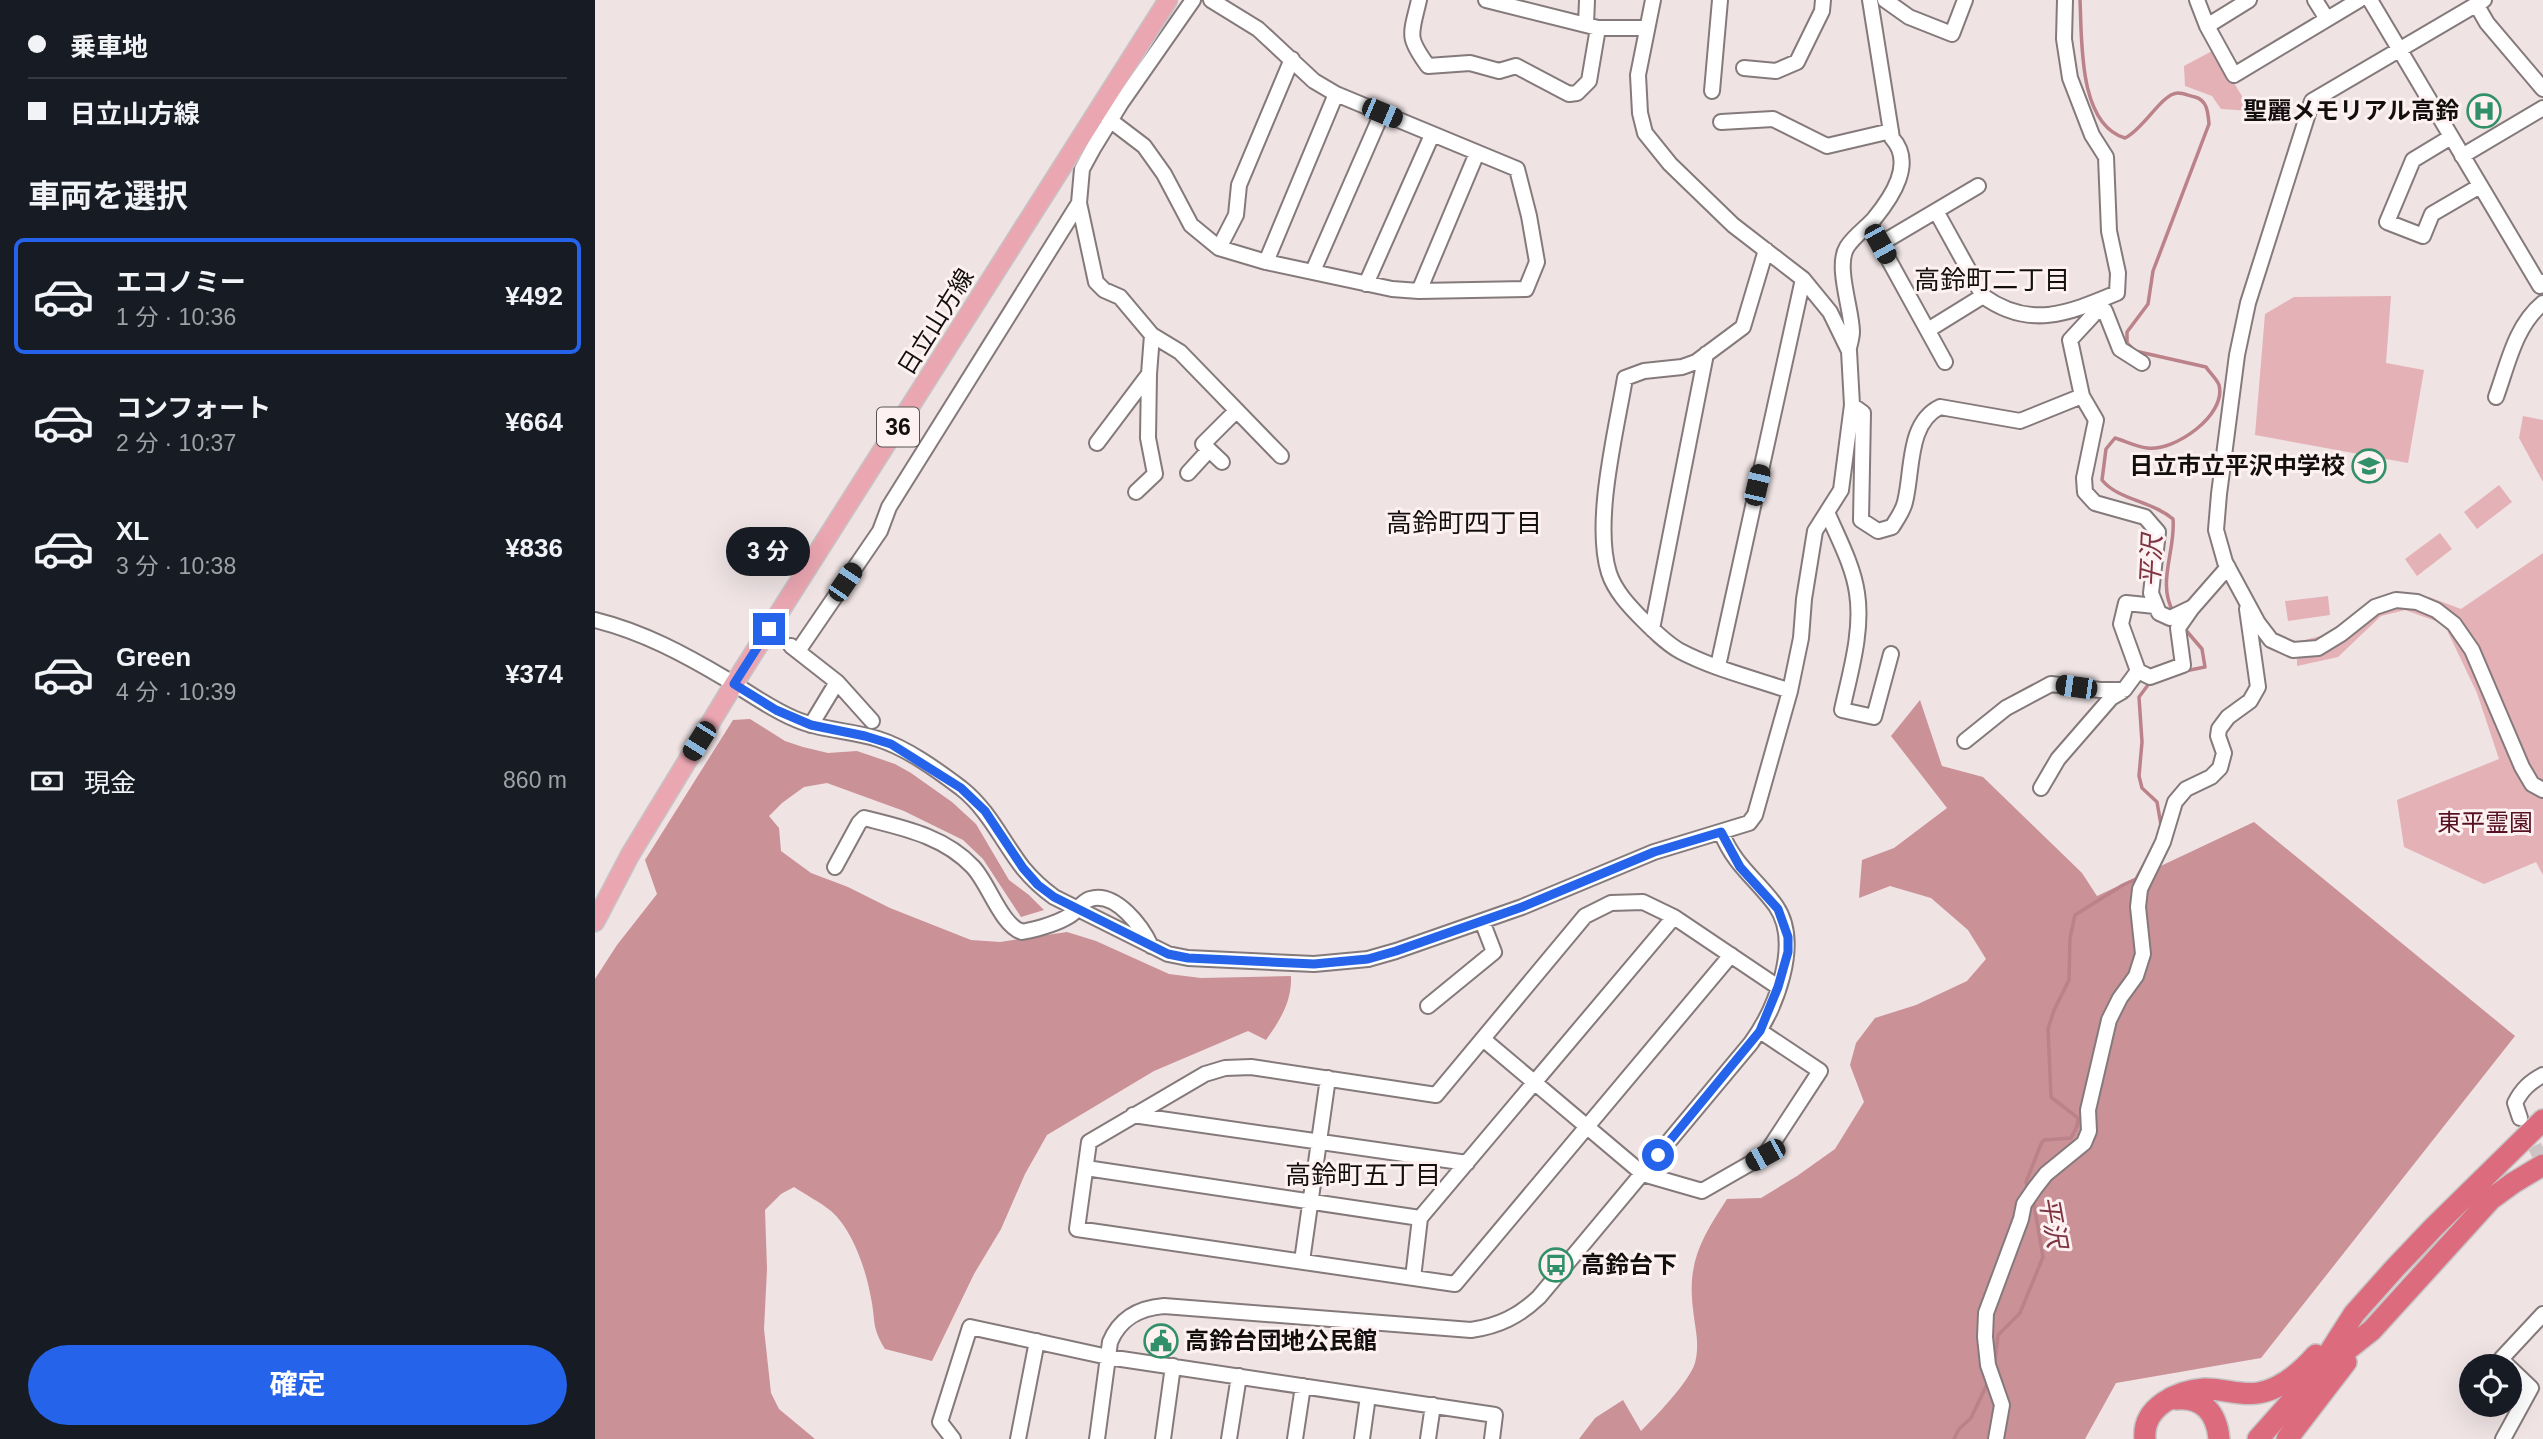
<!DOCTYPE html>
<html lang="ja">
<head>
<meta charset="utf-8">
<style>
	:root { --surface:#171b24; --page:#20242c; --text:#f1f3f6; --muted:#9ea1a6; --line:#363941; --accent:#2563eb }
	body { margin:0; font-family:Helvetica,"Noto Sans JP",sans-serif; background:var(--page); color:var(--text); height:100vh; display:flex; flex-direction:column; font-size:26px; white-space:nowrap }
	* { box-sizing:border-box; margin:0 }
	p { font-size:23px; color:var(--muted) }
	.icon { flex:none; width:38px; height:38px; fill:none; stroke:currentColor; stroke-width:2; stroke-linecap:round; stroke-linejoin:round }
	.map { position:relative; flex:1; overflow:hidden }
	.sheet { display:flex; flex-direction:column; background:var(--surface); width:595px }
	.sheet>* { flex:none }
	.hud { display:grid; align-content:center; height:154px; padding:0 28px; background:var(--surface) }
	.buttons { position:absolute; left:1864px; top:1354px; display:grid; gap:14px }
	.buttons a { display:grid; place-items:center; width:63px; height:63px; border-radius:50%; background:var(--surface); box-shadow:0 7px 28px #0002; font-size:35px }
	.end { position:absolute; width:32px; height:32px; margin:-16px; border:9px solid #2563eb; background:#fff; box-shadow:0 0 0 4px #fff }
	.from { border-radius:50% }
	.bubble { position:absolute; height:49px; border-radius:24px; background:var(--surface); box-shadow:0 7px 28px #0002; font-size:23px; font-weight:700; line-height:49px; text-align:center }
	.car { position:absolute; width:21px; height:42px; margin:-21px -10px; border-radius:9px; box-shadow:0 0 5px 2px #0007; background:linear-gradient(#222 24%,#8ab4d8 0 40%,#222 0 76%,#8ab4d8 0 86%,#222 0) }
	.hud b { display:flex; align-items:center; gap:24px; height:66px; font-size:26px }
	.hud b+b { border-top:2px solid var(--line) }
	.hud i { width:18px; height:18px; background:var(--text) }
	ul { padding:0; list-style:none }
	li { display:flex; align-items:center; gap:21px; height:116px; margin:0 14px 10px; padding:0 14px; border:4px solid transparent; border-radius:10px }
	li div { flex:1 }
	li b { display:block; font-size:26px }
	li em { font-style:normal; font-weight:700 }
	li.on { border-color:var(--accent) }
	li>.icon { width:63px; height:63px; stroke-width:1.5 }
	h2 { padding:0 28px; font-size:32px; line-height:84px }
	.pay { display:flex; align-items:center; gap:18px; height:77px; padding:0 28px; font-size:26px }
	.pay p { margin-inline-start:auto }
	.primary-button { display:flex; gap:14px; margin-top:auto; padding:14px 28px }
	.primary-button a { flex:1; height:80px; border-radius:42px; background:var(--accent); color:#fff; font-size:28px; font-weight:700; line-height:80px; text-align:center }
	main { display:flex; flex:1; min-height:0 }
	.map>svg:first-child { display:block }
</style>
</head>
<body>
<main>
<section class="sheet">
<div class="hud">
<b><i class="from"></i>乗車地</b>
<b><i></i>日立山方線</b>
</div>
<h2>車両を選択</h2>
<ul>
<li class="on"><svg class="icon" aria-label="car" viewBox="0 0 24 24"><path d="M5 17H2v-5l4-1 3-4h7l3 4 3 1v5h-3M9 17h6M6 11h13"/><circle cx="7" cy="17" r="2"/><circle cx="17" cy="17" r="2"/></svg><div><b>エコノミー</b><p>1 分 · 10:36</p></div><em>¥492</em></li>
<li><svg class="icon" aria-label="car" viewBox="0 0 24 24"><path d="M5 17H2v-5l4-1 3-4h7l3 4 3 1v5h-3M9 17h6M6 11h13"/><circle cx="7" cy="17" r="2"/><circle cx="17" cy="17" r="2"/></svg><div><b>コンフォート</b><p>2 分 · 10:37</p></div><em>¥664</em></li>
<li><svg class="icon" aria-label="car" viewBox="0 0 24 24"><path d="M5 17H2v-5l4-1 3-4h7l3 4 3 1v5h-3M9 17h6M6 11h13"/><circle cx="7" cy="17" r="2"/><circle cx="17" cy="17" r="2"/></svg><div><b>XL</b><p>3 分 · 10:38</p></div><em>¥836</em></li>
<li><svg class="icon" aria-label="car" viewBox="0 0 24 24"><path d="M5 17H2v-5l4-1 3-4h7l3 4 3 1v5h-3M9 17h6M6 11h13"/><circle cx="7" cy="17" r="2"/><circle cx="17" cy="17" r="2"/></svg><div><b>Green</b><p>4 分 · 10:39</p></div><em>¥374</em></li>
</ul>
<div class="pay"><svg class="icon" aria-label="cash" viewBox="0 0 24 24"><path d="M3 7h18v10H3z"/><circle cx="12" cy="12" r="2"/></svg>現金<p>860 m</p></div>
<div class="primary-button"><a>確定</a></div>
</section>
<div class="map">
<svg width="1948" height="1439" viewBox="0 0 1948 1439">
	<rect width="100%" height="100%" fill="#efe3e4"/>
	<!-- green -->
	<path fill="#e4b1b6" d="M 1619,50 L 1656,111 L 1626,109 L 1617,96 L 1590,86 L 1589,66 Z
		M 1796,296 L 1791,363 L 1829,370 L 1813,463 L 1660,435 L 1670,314 L 1699,297 Z
		M 1928,416 L 1948,420 L 1948,482 L 1924,438 Z
		M 1904,485 L 1917,502 L 1882,529 L 1869,512 Z
		M 1845,533 L 1857,549 L 1822,576 L 1810,559 Z
		M 1948,553 L 1948,875 L 1941,862 L 1889,884 L 1809,847 L 1802,800 L 1904,759 L 1882,693 L 1849,624 L 1810,610 L 1786,616 L 1743,657 L 1702,666 L 1702,642 L 1729,635 L 1777,601 L 1806,593 L 1834,597 L 1866,609 Z
		M 1733,596 L 1735,615 L 1693,621 L 1690,601 Z"/>
	<!-- forest -->
	<path fill="#ca9197" d="M 1325,700 L 1347,766 L 1388,777 L 1487,873 L 1502,896 L 1659,822 L 1920,1036 L 1666,1358 L 1521,1383 L 1490,1439 L 984,1439 L 1000,1418 L 1028,1400 L 1046,1431 C 1061,1416 1094,1382 1100,1363 C 1105,1343 1100,1329 1098,1309 C 1092,1261 1107,1238 1132,1199 L 1166,1198 L 1202,1176 L 1240,1149 L 1269,1102 L 1255,1065 L 1261,1043 L 1280,1018 L 1321,1005 L 1372,981 L 1391,959 L 1373,930 L 1336,898 L 1295,886 L 1264,898 L 1267,860 L 1299,848 L 1352,808 L 1296,736 Z
		M 155,719 L 190,741 L 208,747 L 233,753 L 262,751 L 300,764 L 316,773 L 357,802 L 381,824 L 414,880 L 434,895 L 449,910 L 426,917 L 388,859 L 368,840 L 309,811 L 232,783 L 209,787 L 187,803 L 174,816 L 184,828 L 186,851 L 216,873 L 253,887 L 295,908 L 376,940 L 405,942 L 472,932 L 501,941 L 574,974 L 606,978 L 696,976 C 697,1002 685,1020 671,1040 L 653,1031 L 559,1071 L 452,1135 L 430,1174 L 406,1229 L 379,1274 L 337,1361 L 290,1349 C 276,1326 281,1322 276,1298 C 271,1270 258,1230 236,1211 C 225,1202 211,1195 199,1187 L 186,1194 L 170,1210 L 172,1269 L 169,1329 L 176,1393 L 184,1409 L 220,1439 L 0,1439 L 0,979 L 22,945 L 62,894 L 50,860 L 138,720 Z"/>
	<g fill="none" stroke-linecap="round" stroke-linejoin="round">
		<!-- stream -->
		<path stroke="#bb8289" stroke-width="3.5" d="M 1485,0 C 1487,40 1483,124 1530,138 C 1549,129 1567,93 1583,93 C 1588,93 1595,96 1600,97 C 1612,100 1613,112 1614,124 L 1558,271 L 1553,304 L 1532,332 L 1532,343 L 1540,351 L 1611,367 C 1614,372 1622,379 1624,385 C 1632,415 1579,452 1552,448 C 1542,447 1530,441 1520,438 L 1511,449 L 1507,480 C 1523,500 1557,501 1578,519 C 1581,550 1561,584 1579,613
			M 1589,628 L 1607,649 L 1610,667 L 1590,671
			M 1556,681 L 1544,697 L 1547,742 L 1544,776 L 1547,788 L 1562,802 L 1566,825
			M 1433,1189 L 1431,1182 L 1446,1144 L 1449,1140 L 1476,1138 L 1482,1126 L 1483,1118 L 1456,1097 L 1453,1029 L 1459,1010 L 1474,980 L 1475,938 L 1480,915 L 1528,885 L 1541,879 L 1551,861
			M 1399,1369 L 1403,1335 L 1425,1313 L 1448,1257 L 1438,1199
			M 1359,1439 L 1364,1429 L 1376,1418 L 1393,1382"/>
		<!-- minor-tunnel -->
		<path stroke="#cec3c4" stroke-width="14" stroke-dasharray="14 7" stroke-linecap="butt" d="M 1930,1127 L 1948,1163"/>
		<defs>
			<path id="minor" d="M 824,0 C 816,35 811,36 833,66 L 875,63 L 904,71 L 921,66 L 974,94 L 982,93 L 994,81 L 1003,28
				M 891,0 L 1003,28 L 1052,28
				M 1290,0 L 1314,17 L 1357,34 L 1370,0
				M 1602,0 L 1612,26 L 1639,75 L 1764,0
				M 1720,0 L 1732,19
				M 1775,0 L 1945,286 L 1948,282
				M 1889,0 L 1717,101 L 1653,303 L 1642,355 L 1624,494 L 1621,530 L 1630,562 L 1663,623 L 1676,640 L 1698,650 L 1723,648 L 1746,634 L 1780,607 L 1801,600 L 1822,602 L 1841,610 L 1859,624 L 1877,650 L 1927,767 L 1937,784 L 1948,790
				M 1881,4 L 1892,23 L 1948,89
				M 991,25 L 992,0
				M 1612,26 L 1654,0
				M 1149,68 L 1181,71 L 1202,62 L 1227,11 L 1228,0
				M 1117,91 L 1125,0
				M 503,111 L 549,146 L 569,174 L 596,225 L 624,248 L 671,262 L 797,289 L 824,291 L 931,289 L 942,262 L 934,216 L 922,169 L 741,94 L 719,81 L 663,29 L 616,0
				M 1126,122 L 1178,119 L 1232,146 L 1296,131
				M 1856,137 L 1818,160 L 1792,222 L 1828,236 L 1837,214 L 1885,186
				M 1867,156 L 1948,108
				M 484,203 L 501,282 L 509,290 L 525,297 L 557,335 L 585,352 L 686,456
				M 1274,224 L 1350,362
				M 1285,244 L 1383,186
				M 624,248 L 641,215 L 644,185 L 697,59
				M 1171,250 L 1148,327 L 1101,362 L 1087,367 L 1049,371 L 1030,378 C 1021,432 998,522 1014,573 C 1020,591 1034,606 1048,620 C 1059,631 1071,643 1085,651 C 1119,669 1158,678 1195,691
				M 671,262 L 741,94
				M 718,271 L 787,113
				M 771,284 L 837,135
				M 824,291 L 882,153
				M 1388,296 C 1435,330 1474,313 1522,293 L 1523,273 L 1514,231 L 1511,157 L 1497,135 L 1475,78 L 1469,39 L 1470,0
				M 1333,330 L 1388,296 L 1341,211
				M 1254,348 C 1255,343 1257,337 1257,332 C 1257,310 1240,266 1252,247 C 1259,236 1271,228 1279,219 C 1297,197 1320,163 1297,138 L 1275,0
				M 1487,396 L 1475,340 L 1500,313 L 1510,311 L 1525,349 L 1547,363
				M 1901,397 C 1913,364 1920,326 1948,303
				M 1257,405 L 1268,413 L 1266,520 L 1283,531 L 1297,527 C 1302,519 1308,511 1310,502 C 1318,471 1312,423 1345,407 L 1425,421 L 1487,396 L 1501,420 L 1489,478 L 1490,492 L 1500,503 L 1550,517 L 1563,532 L 1556,593 L 1564,613 L 1575,618 L 1598,607 L 1633,567
				M 502,443 L 554,374 L 557,335
				M 627,462 L 608,444 L 641,411
				M 593,473 L 614,450
				M 541,492 L 560,474 L 553,438 L 554,374
				M 1232,512 C 1243,538 1258,565 1262,593 C 1268,631 1255,673 1247,710 L 1279,717 L 1296,654
				M 1560,606 L 1531,603 L 1526,624 L 1543,671 L 1555,677 L 1588,665 L 1583,628 L 1597,608
				M 0,620 C 48,632 89,654 131,679 C 154,693 176,709 200,719 C 227,731 256,730 283,739 C 312,748 342,770 366,788 C 394,810 407,841 428,868 C 437,879 448,889 459,897 L 573,954 L 593,958 L 719,964 L 773,959 L 801,951 L 927,907 L 1059,852 L 1154,823 L 1160,815 L 1195,691 L 1206,638 L 1209,599 L 1220,531 L 1246,490 L 1257,405 L 1254,351 L 1235,312 L 1208,279 L 1138,225 L 1075,164 L 1050,133 L 1045,113 L 1043,75 L 1058,0
				M 1057,629 L 1111,354
				M 196,646 L 242,682 L 277,721
				M 203,651 L 285,531 L 294,507 L 484,203 L 487,169 L 499,147 L 526,103 L 598,0
				M 1123,666 L 1208,279
				M 216,725 L 242,682
				M 1370,741 L 1411,708 L 1456,684 L 1505,690 L 1529,690 L 1543,671
				M 1446,788 L 1463,759 L 1516,698 L 1528,691
				M 240,867 L 264,823 L 269,818 C 308,828 349,836 378,867 C 394,884 406,925 427,932 C 442,929 461,924 474,916 C 482,912 486,902 495,899 C 521,891 547,927 556,946
				M 1136,955 L 860,1284 L 482,1229 L 494,1142 L 610,1074 L 630,1068 L 656,1067 L 841,1095 L 990,916 L 1016,903 L 1048,902 L 1079,917 L 1183,987
				M 833,1006 L 899,952 L 887,921
				M 888,1039 L 1048,1174 L 1107,1191 L 1170,1155 L 1225,1071 L 1165,1031
				M 538,1115 L 872,1163
				M 1925,1118 L 1920,1103 C 1927,1089 1935,1082 1948,1075
				M 491,1168 L 825,1218
				M 707,1261 L 733,1078
				M 818,1278 L 825,1218 L 1079,917
				M 1914,1367 L 1906,1359 L 1948,1314
				M 358,1439 L 345,1422 L 375,1327 L 513,1357 L 900,1415 L 897,1439
				M 423,1439 L 442,1341
				M 502,1439 L 515,1342 C 525,1318 544,1308 569,1306 L 876,1330 C 904,1326 924,1316 944,1297 L 1156,1043 C 1180,1010 1207,944 1181,906 C 1160,877 1141,868 1126,832
				M 568,1439 L 578,1366
				M 634,1439 L 644,1376
				M 700,1439 L 708,1386
				M 767,1439 L 773,1396
				M 833,1439 L 838,1405
				M 1401,1439 L 1407,1405 L 1393,1365 L 1390,1337 L 1391,1313 L 1426,1219 L 1429,1204 L 1440,1188 L 1451,1174 L 1489,1143 L 1494,1131 L 1493,1110 L 1514,1020 L 1525,998 L 1541,976 L 1548,954 L 1543,907 L 1545,889 L 1568,842 L 1580,802 L 1591,789 L 1616,777 L 1625,768 L 1629,753 L 1623,736 L 1624,729 L 1633,717 L 1655,701 L 1663,687 L 1652,609
				M 1908,1439 L 1936,1388 L 1914,1367"/>
			<path id="major" d="M 0,922 L 35,855 L 139,684 L 573,0"/>
			<path id="highway" d="M 1729,1361 L 1759,1314 L 1800,1268 L 1839,1227 L 1948,1120
				M 1581,1399 C 1608,1396 1622,1414 1624,1439
				M 1550,1439 C 1547,1407 1582,1391 1609,1389 C 1627,1388 1645,1396 1663,1393 C 1687,1389 1706,1372 1721,1355
				M 1663,1439 L 1719,1376 L 1777,1330 L 1896,1199 L 1918,1183 L 1948,1165
				M 1692,1439 L 1751,1362"/>
		</defs>
		<!-- minor casing -->
		<use href="#minor" stroke="#857a7b" stroke-width="18"/>
		<!-- major casing -->
		<use href="#major" stroke="#c6c5c5" stroke-width="21"/>
		<!-- highway casing -->
		<use href="#highway" stroke="#c6c5c5" stroke-width="24"/>
		<!-- minor -->
		<use href="#minor" stroke="#fff" stroke-width="14"/>
		<!-- major -->
		<use href="#major" stroke="#eaa6b1" stroke-width="18"/>
		<!-- highway -->
		<use href="#highway" stroke="#dc6b7d" stroke-width="21"/>
	</g>
	<g fill="none" stroke-linecap="round" stroke-linejoin="round">
		<!-- route -->
		<path stroke="#2563eb" stroke-width="9" d="M 174,629 L 139,684 L 181,710 L 216,725 L 270,736 L 296,744 L 366,788 L 390,811 L 428,868 L 443,885 L 459,897 L 573,954 L 593,958 L 719,964 L 773,959 L 801,951 L 927,907 L 1059,852 L 1126,832 L 1145,867 L 1183,909 L 1193,937 L 1193,952 L 1183,987 L 1165,1031 L 1063,1155"/>
	</g>
	<!-- icons -->
	<defs>
		<symbol id="hospital-ring" viewBox="-11 -11 22 22"><circle r="9.5" fill="#fdf1f2" stroke="#329068" stroke-width="1.5"/><path d="M-5-5h3v3.5h4V-5h3V5h-3V1.5h-4V5h-3Z" fill="#329068"/></symbol>
		<symbol id="school-ring" viewBox="-11 -11 22 22"><circle r="9.5" fill="#fdf1f2" stroke="#329068" stroke-width="1.5"/><path d="M0-5L7-2L0 1L-7-2ZM-4 1L0 2.5L4 1V4Q0 6-4 4Z" fill="#329068"/></symbol>
		<symbol id="bus-ring" viewBox="-11 -11 22 22"><circle r="9.5" fill="#fdf1f2" stroke="#329068" stroke-width="1.5"/><path d="M-5-6H5V4H4V6H2V4H-2V6H-4V4H-5ZM-3.5-4V0h7V-4ZM-3.5 1.2v1.5H-2V1.2ZM2 1.2v1.5H3.5V1.2Z" fill="#329068"/></symbol>
		<symbol id="civic-ring" viewBox="-11 -11 22 22"><circle r="9.5" fill="#fdf1f2" stroke="#329068" stroke-width="1.5"/><path d="M-.6-6.5H3V-4.5H.6V-3L4-1V1h2V6H-6V1h2V-1L-.6-3ZM-1.2 2.5V6h2.4V2.5Z" fill="#329068"/></symbol>
	</defs>
	<g fill-rule="evenodd">
		<use href="#hospital-ring" x="1870" y="92" width="38" height="38"/>
		<use href="#school-ring" x="1755" y="447" width="38" height="38"/>
		<use href="#bus-ring" x="942" y="1246" width="38" height="38"/>
		<use href="#civic-ring" x="547" y="1322" width="38" height="38"/>
	</g>
	<g text-anchor="middle" stroke-width="6" stroke-linejoin="round" paint-order="stroke">
		<!-- shield labels -->
		<rect fill="#fdf1f2" stroke="#595353" stroke-width="2" x="282" y="407.5" width="42" height="39" rx="5"/>
		<g font-size="23" font-weight="bold" fill="#130f0f">
			<text x="303" y="435">36</text>
		</g>
		<!-- poi labels -->
		<g font-size="24" font-weight="bold" fill="#130f0f" stroke="#fdf1f2" text-anchor="end">
			<text x="1864" y="119">聖麗メモリアル高鈴</text>
			<text x="1750" y="474">日立市立平沢中学校</text>
			<text x="986" y="1273" text-anchor="start">高鈴台下</text>
			<text x="590" y="1349" text-anchor="start">高鈴台団地公民館</text>
		</g>
		<!-- street labels -->
		<g font-size="24" fill="#130f0f" stroke="#fdf1f2">
			<text transform="translate(341 322) rotate(-58)" y="8">日立山方線</text>
		</g>
		<!-- park labels -->
		<g font-size="24" fill="#561122" stroke="#fdf1f2">
			<text x="1890" y="831">東平霊園</text>
		</g>
		<!-- neighbourhood labels -->
		<g font-size="26" fill="#130f0f" stroke="#fdf1f2">
			<text x="1397" y="289">高鈴町二丁目</text>
			<text x="869" y="532">高鈴町四丁目</text>
			<text x="768" y="1184">高鈴町五丁目</text>
		</g>
		<!-- water labels -->
		<g font-size="26" font-style="italic" fill="#7d3542" stroke="#fdf1f2">
			<text transform="translate(1556 561) rotate(-87)" y="9">平沢</text>
			<text transform="translate(1458 1222) rotate(80)" y="9">平沢</text>
		</g>
	</g>
</svg>
<div class="buttons">
<a><svg class="icon" aria-label="locate" viewBox="0 0 24 24"><circle cx="12" cy="12" r="6"/><path d="M12 2v4M12 18v4M2 12h4M18 12h4"/></svg></a>
</div>
<i class="end from" style="left:1063px;top:1155px"></i>
<i class="end" style="left:174px;top:629px"></i>
<div class="bubble" style="left:131px;top:527px;width:84px">3 分</div>
<i class="car" style="left:787px;top:113px;rotate:113deg"></i>
<i class="car" style="left:1285px;top:244px;rotate:151deg"></i>
<i class="car" style="left:1162px;top:485px;rotate:13deg"></i>
<i class="car" style="left:250px;top:582px;rotate:34deg"></i>
<i class="car" style="left:1481px;top:687px;rotate:278deg"></i>
<i class="car" style="left:104px;top:741px;rotate:212deg"></i>
<i class="car" style="left:1170px;top:1155px;rotate:241deg"></i>
</div>
</main>
</body>
</html>
